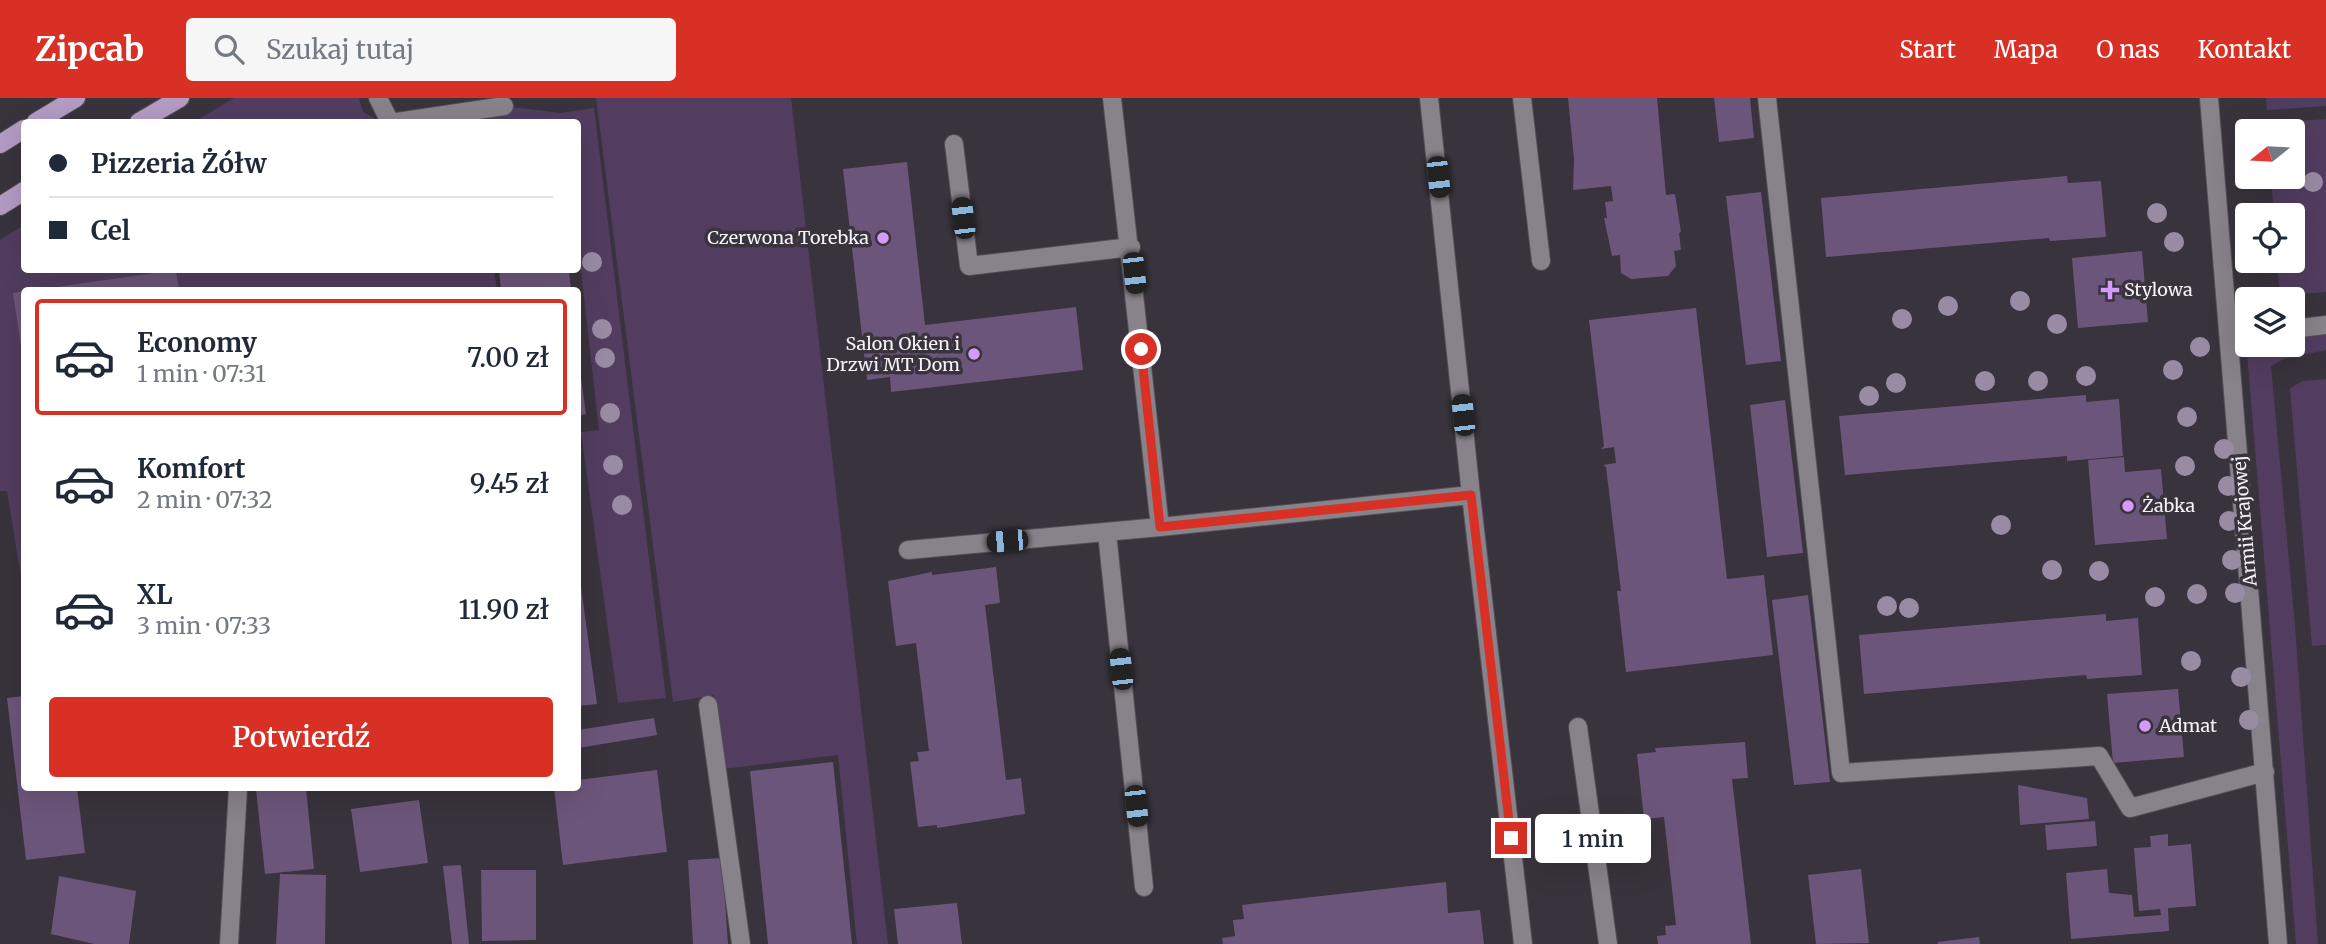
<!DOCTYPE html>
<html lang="pl">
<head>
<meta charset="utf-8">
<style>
	:root { --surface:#fff; --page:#f6f6f7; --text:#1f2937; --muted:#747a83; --line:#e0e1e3; --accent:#d93025 }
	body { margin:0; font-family:Merriweather,serif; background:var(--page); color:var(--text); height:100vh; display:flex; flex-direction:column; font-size:26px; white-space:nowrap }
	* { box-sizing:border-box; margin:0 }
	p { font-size:23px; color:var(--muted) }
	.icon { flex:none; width:38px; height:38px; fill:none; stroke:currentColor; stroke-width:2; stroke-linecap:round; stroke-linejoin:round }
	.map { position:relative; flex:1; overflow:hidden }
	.side { position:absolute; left:21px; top:189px; width:560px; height:504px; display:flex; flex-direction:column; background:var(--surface); border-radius:7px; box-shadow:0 7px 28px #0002 }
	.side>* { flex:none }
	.hud { position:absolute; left:21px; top:21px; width:560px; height:154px; border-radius:7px; box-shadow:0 7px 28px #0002; display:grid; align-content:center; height:154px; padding:0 28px; background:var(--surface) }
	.needle { width:46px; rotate:252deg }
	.tools { position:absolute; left:2235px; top:21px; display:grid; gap:14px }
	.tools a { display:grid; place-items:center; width:70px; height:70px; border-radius:7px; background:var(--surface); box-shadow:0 7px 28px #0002; font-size:35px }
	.end { position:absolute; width:32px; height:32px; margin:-16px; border:9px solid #d93025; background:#fff; box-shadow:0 0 0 4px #fff }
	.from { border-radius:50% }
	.bubble { position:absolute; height:49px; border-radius:7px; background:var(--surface); box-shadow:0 7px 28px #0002; font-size:23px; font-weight:600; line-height:49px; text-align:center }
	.car { position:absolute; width:21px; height:42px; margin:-21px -10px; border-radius:9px; box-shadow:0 0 5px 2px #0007; background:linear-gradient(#222 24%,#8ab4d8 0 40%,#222 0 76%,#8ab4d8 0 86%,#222 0) }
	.hud b { display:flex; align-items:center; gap:24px; height:66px; font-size:26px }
	.hud b+b { border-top:2px solid var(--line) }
	.hud i { width:18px; height:18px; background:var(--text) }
	ul { padding:12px 0 0; list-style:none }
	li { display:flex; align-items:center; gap:21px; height:116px; margin:0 14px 10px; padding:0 14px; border:4px solid transparent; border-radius:7px }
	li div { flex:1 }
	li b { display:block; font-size:26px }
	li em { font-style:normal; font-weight:600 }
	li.selected { border-color:var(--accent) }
	li>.icon { width:63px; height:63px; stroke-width:1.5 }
	.primary-button { display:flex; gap:14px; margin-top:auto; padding:14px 28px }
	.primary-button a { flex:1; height:80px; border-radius:7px; background:var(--accent); color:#fff; font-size:28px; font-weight:600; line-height:80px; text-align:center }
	header { display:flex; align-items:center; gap:42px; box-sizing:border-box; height:98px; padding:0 35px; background:var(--accent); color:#fff }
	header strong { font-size:33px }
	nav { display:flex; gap:38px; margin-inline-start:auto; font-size:24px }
	.search { width:490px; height:63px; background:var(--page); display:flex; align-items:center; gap:18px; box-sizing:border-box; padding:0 24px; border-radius:7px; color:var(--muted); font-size:26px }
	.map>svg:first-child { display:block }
</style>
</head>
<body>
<header>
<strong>Zipcab</strong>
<div class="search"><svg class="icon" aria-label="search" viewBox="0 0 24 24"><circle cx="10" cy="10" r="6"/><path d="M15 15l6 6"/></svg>Szukaj tutaj</div>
<nav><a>Start</a><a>Mapa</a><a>O nas</a><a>Kontakt</a></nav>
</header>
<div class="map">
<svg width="2326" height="846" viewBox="0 0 2326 846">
	<rect width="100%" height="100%" fill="#38333c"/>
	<!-- green -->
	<path fill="#523d60" d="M 234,0 L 359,0 L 363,14 L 381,24 L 194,24 Z
		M 596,0 L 791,0 L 888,846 L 857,846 L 838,657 L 723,671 L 714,597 L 673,604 Z
		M 2266,0 L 2326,0 L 2326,8 L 2267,12 Z
		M 513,9 L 560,15 L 594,10 L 666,600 L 618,605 L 581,334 L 599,332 L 578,146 L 578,24 L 431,24 Z
		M 2326,21 L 2326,194 L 2280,198 L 2277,163 L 2292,163 L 2292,117 L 2274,117 L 2271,79 L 2292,79 L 2292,33 L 2267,33 L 2266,25 Z
		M 24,127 L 24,172 L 494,172 L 497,192 L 24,192 L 24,498 L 7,393 L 0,393 L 0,142 Z
		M 2326,235 L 2326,252 L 2284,261 L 2271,268 L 2295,528 L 2318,846 L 2296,846 L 2247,254 L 2265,247 L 2292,247 L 2293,239 Z
		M 2326,281 L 2326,547 L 2312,548 L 2290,290 L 2303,283 Z"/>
	<!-- building -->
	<path fill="#6c557a" d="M 1568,0 L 1657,0 L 1666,97 L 1675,96 L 1681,134 L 1679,135 L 1681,152 L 1674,153 L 1676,168 L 1668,178 L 1631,181 L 1621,175 L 1620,157 L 1612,158 L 1604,120 L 1607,120 L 1605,104 L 1613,103 L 1611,88 L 1573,92 L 1574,61 Z
		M 1714,0 L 1750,0 L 1754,40 L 1719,44 Z
		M 907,64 L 925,227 L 1076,209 L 1083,272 L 891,294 L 890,279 L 867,282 L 843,71 Z
		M 2067,78 L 2068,85 L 2101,83 L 2106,139 L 2050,143 L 2049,140 L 1826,159 L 1821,100 Z
		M 1761,94 L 1781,263 L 1746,267 L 1726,98 Z
		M 2142,153 L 2148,224 L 2078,230 L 2072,160 Z
		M 176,172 L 179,192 L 42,192 L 42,191 Z
		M 499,172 L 569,172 L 571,192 L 501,192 Z
		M 24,193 L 24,261 L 23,261 L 13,195 Z
		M 1696,210 L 1727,481 L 1764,477 L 1773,557 L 1626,574 L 1617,493 L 1621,493 L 1606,369 L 1603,367 L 1616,365 L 1614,349 L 1601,351 L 1604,348 L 1589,222 Z
		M 578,257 L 586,316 L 578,318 Z
		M 2086,297 L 2086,304 L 2119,301 L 2123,358 L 2067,363 L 2067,358 L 1845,377 L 1839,318 Z
		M 1785,302 L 1803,455 L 1767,459 L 1750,307 Z
		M 2124,359 L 2125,374 L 2161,371 L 2167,441 L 2095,447 L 2088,362 Z
		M 578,467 L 597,606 L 578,608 Z
		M 996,469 L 1000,505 L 985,507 L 1006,682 L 1021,680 L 1025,716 L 937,730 L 937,727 L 918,729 L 910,664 L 919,663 L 917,654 L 929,653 L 916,545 L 896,548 L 888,483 L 932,474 L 932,477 Z
		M 1808,497 L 1830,684 L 1794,687 L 1772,502 Z
		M 2106,516 L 2106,523 L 2138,520 L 2142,577 L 2087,581 L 2086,577 L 1864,596 L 1859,537 Z
		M 2178,591 L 2184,659 L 2113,665 L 2107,596 Z
		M 24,598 L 24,690 L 77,690 L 85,755 L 26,762 L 7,600 Z
		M 654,620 L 657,637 L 578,650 L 578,632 Z
		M 1745,644 L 1748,680 L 1732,681 L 1751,846 L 1658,846 L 1657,838 L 1666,837 L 1665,828 L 1676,827 L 1664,719 L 1644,721 L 1637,656 L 1656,654 L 1655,650 Z
		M 833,664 L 852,846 L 768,846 L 750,673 Z
		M 657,672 L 667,754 L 563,767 L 554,690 L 578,690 L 578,682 Z
		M 2018,687 L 2087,700 L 2089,721 L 2020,727 Z
		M 278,690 L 306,690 L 314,771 L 265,776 L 256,691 Z
		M 419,702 L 428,765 L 360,774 L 351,711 Z
		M 2095,723 L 2097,748 L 2047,752 L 2045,727 Z
		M 2168,736 L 2168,748 L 2191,746 L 2196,808 L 2168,810 L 2169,833 L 2071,841 L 2066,775 L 2107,771 L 2109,795 L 2132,797 L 2134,819 L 2161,817 L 2160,811 L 2139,813 L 2134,750 L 2151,749 L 2150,738 Z
		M 722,760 L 728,846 L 693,846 L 688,762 Z
		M 460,767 L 461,768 L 469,846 L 452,846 L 443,768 Z
		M 1861,771 L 1869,845 L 1816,846 L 1808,777 Z
		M 481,772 L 536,772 L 536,842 L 482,843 Z
		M 280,776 L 326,777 L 325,846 L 276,846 Z
		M 59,778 L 136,793 L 129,846 L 94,846 L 51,836 Z
		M 1446,784 L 1448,815 L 1480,812 L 1484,846 L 1223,846 L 1222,840 L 1235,838 L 1233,822 L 1244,821 L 1242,807 Z
		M 957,805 L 962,846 L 898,846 L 894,811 Z
		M 1979,839 L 1980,846 L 1938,846 L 1938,844 Z"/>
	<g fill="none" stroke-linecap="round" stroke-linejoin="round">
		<defs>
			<path id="minor" d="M 378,0 L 390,24
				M 1112,0 L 1160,429 L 1471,397 L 1523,846
				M 1429,0 L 1471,397
				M 1522,0 L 1541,163
				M 1767,0 L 1841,675 L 2099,658 L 2130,710 L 2265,674
				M 2209,0 L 2278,846
				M 397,24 L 504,8
				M 954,46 L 969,168 L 1131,149
				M 2292,231 L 2326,227
				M 2229,238 L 2247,236
				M 1107,435 L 1144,789
				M 908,452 L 1160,429
				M 708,607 L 741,846
				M 1578,629 L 1608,846
				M 229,846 L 238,690"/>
			<path id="major" d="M 36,24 L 76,0
				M 139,24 L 180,0
				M 0,46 L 24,31
				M 0,108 L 24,93"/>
		</defs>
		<!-- minor casing -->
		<use href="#minor" stroke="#534f56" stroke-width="20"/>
		<!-- major casing -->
		<use href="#major" stroke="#534f56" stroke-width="20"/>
		<!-- minor -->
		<use href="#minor" stroke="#88828b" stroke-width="18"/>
		<!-- major -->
		<use href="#major" stroke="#b39bc3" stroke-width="18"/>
	</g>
	<!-- trees -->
	<g fill="#998ba4">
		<circle cx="2313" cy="84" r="10"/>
		<circle cx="2157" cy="115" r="10"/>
		<circle cx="2174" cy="144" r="10"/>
		<circle cx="592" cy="164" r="10"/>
		<circle cx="2020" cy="203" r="10"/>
		<circle cx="1948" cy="208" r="10"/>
		<circle cx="1902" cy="221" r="10"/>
		<circle cx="2057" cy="226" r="10"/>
		<circle cx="602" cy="231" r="10"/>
		<circle cx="2200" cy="249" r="10"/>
		<circle cx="605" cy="260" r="10"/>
		<circle cx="2173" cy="272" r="10"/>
		<circle cx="2086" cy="278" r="10"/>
		<circle cx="1985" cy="283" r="10"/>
		<circle cx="2038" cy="283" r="10"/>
		<circle cx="1896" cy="285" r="10"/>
		<circle cx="1869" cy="298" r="10"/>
		<circle cx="610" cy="315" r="10"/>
		<circle cx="2187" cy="319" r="10"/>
		<circle cx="2224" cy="351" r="10"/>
		<circle cx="613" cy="367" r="10"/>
		<circle cx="2185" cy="368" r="10"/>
		<circle cx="2228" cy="388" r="10"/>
		<circle cx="622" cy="407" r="10"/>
		<circle cx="2229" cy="423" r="10"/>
		<circle cx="2001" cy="427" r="10"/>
		<circle cx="2232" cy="462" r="10"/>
		<circle cx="2052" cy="472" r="10"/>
		<circle cx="2099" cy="473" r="10"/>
		<circle cx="2235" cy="495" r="10"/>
		<circle cx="2197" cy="496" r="10"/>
		<circle cx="2155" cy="499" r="10"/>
		<circle cx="1887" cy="508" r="10"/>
		<circle cx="1909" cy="510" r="10"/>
		<circle cx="2191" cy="563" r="10"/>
		<circle cx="2241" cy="579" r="10"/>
		<circle cx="2249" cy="622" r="10"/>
	</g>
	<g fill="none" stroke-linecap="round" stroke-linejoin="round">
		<!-- route -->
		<path stroke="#d93025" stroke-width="9" d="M 1141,251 L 1160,429 L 1471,397 L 1511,740"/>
	</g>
	<!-- markers -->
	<g fill="#d69bfa" stroke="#38333c" stroke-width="2.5">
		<circle cx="883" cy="140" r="7"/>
		<path d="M2106.5 181.5h7v7h7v7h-7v7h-7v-7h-7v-7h7z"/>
		<circle cx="974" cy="256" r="7"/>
		<circle cx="2128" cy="408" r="7"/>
		<circle cx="2145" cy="628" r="7"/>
	</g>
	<g text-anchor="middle" stroke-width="7" stroke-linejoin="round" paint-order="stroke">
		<!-- poi labels -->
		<g font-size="18" fill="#f6f2f8" stroke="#38333c" text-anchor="start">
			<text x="869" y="146" text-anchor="end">Czerwona Torebka</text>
			<text x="2124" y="198">Stylowa</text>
			<text x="960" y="252" text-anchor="end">Salon Okien i<tspan x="960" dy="21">Drzwi MT Dom</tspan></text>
			<text x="2142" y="414">Żabka</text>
			<text x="2159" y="634">Admat</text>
		</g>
		<!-- street labels -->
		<g font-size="18" fill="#f6f2f8" stroke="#38333c">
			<text transform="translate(2245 423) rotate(-95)" y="6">Armii Krajowej</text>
		</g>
	</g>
</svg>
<div class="tools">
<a><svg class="needle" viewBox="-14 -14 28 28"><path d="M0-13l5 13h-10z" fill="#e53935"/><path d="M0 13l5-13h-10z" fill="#747a83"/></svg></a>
<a><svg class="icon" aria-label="locate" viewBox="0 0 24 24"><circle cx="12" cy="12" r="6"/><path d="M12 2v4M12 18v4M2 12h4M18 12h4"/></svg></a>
<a><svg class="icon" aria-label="layers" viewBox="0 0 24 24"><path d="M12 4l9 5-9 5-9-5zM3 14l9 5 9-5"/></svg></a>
</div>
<i class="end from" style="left:1141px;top:251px"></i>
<i class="end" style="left:1511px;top:740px"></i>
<div class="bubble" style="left:1535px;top:716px;width:116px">1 min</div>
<i class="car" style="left:1438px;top:79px;rotate:174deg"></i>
<i class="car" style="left:963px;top:120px;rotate:353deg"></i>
<i class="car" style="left:1134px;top:175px;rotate:174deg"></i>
<i class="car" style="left:1463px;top:317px;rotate:354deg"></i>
<i class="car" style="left:1007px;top:443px;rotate:265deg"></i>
<i class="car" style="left:1121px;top:571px;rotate:354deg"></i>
<i class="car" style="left:1136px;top:708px;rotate:174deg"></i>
<div class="hud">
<b><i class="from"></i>Pizzeria Żółw</b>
<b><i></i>Cel</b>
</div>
<section class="side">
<ul>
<li class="selected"><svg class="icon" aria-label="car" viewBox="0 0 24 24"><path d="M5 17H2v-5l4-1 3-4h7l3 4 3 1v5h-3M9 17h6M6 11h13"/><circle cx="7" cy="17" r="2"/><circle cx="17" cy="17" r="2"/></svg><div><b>Economy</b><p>1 min · 07:31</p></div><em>7.00 zł</em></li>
<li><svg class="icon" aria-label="car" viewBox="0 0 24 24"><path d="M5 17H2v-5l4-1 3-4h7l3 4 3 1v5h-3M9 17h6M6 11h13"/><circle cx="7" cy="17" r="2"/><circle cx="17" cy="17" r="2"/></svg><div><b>Komfort</b><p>2 min · 07:32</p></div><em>9.45 zł</em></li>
<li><svg class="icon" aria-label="car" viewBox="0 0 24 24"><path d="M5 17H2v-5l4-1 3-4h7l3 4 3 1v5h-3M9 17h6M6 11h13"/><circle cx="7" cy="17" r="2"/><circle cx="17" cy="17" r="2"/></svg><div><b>XL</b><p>3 min · 07:33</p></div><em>11.90 zł</em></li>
</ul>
<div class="primary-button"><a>Potwierdź</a></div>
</section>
</div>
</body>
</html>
